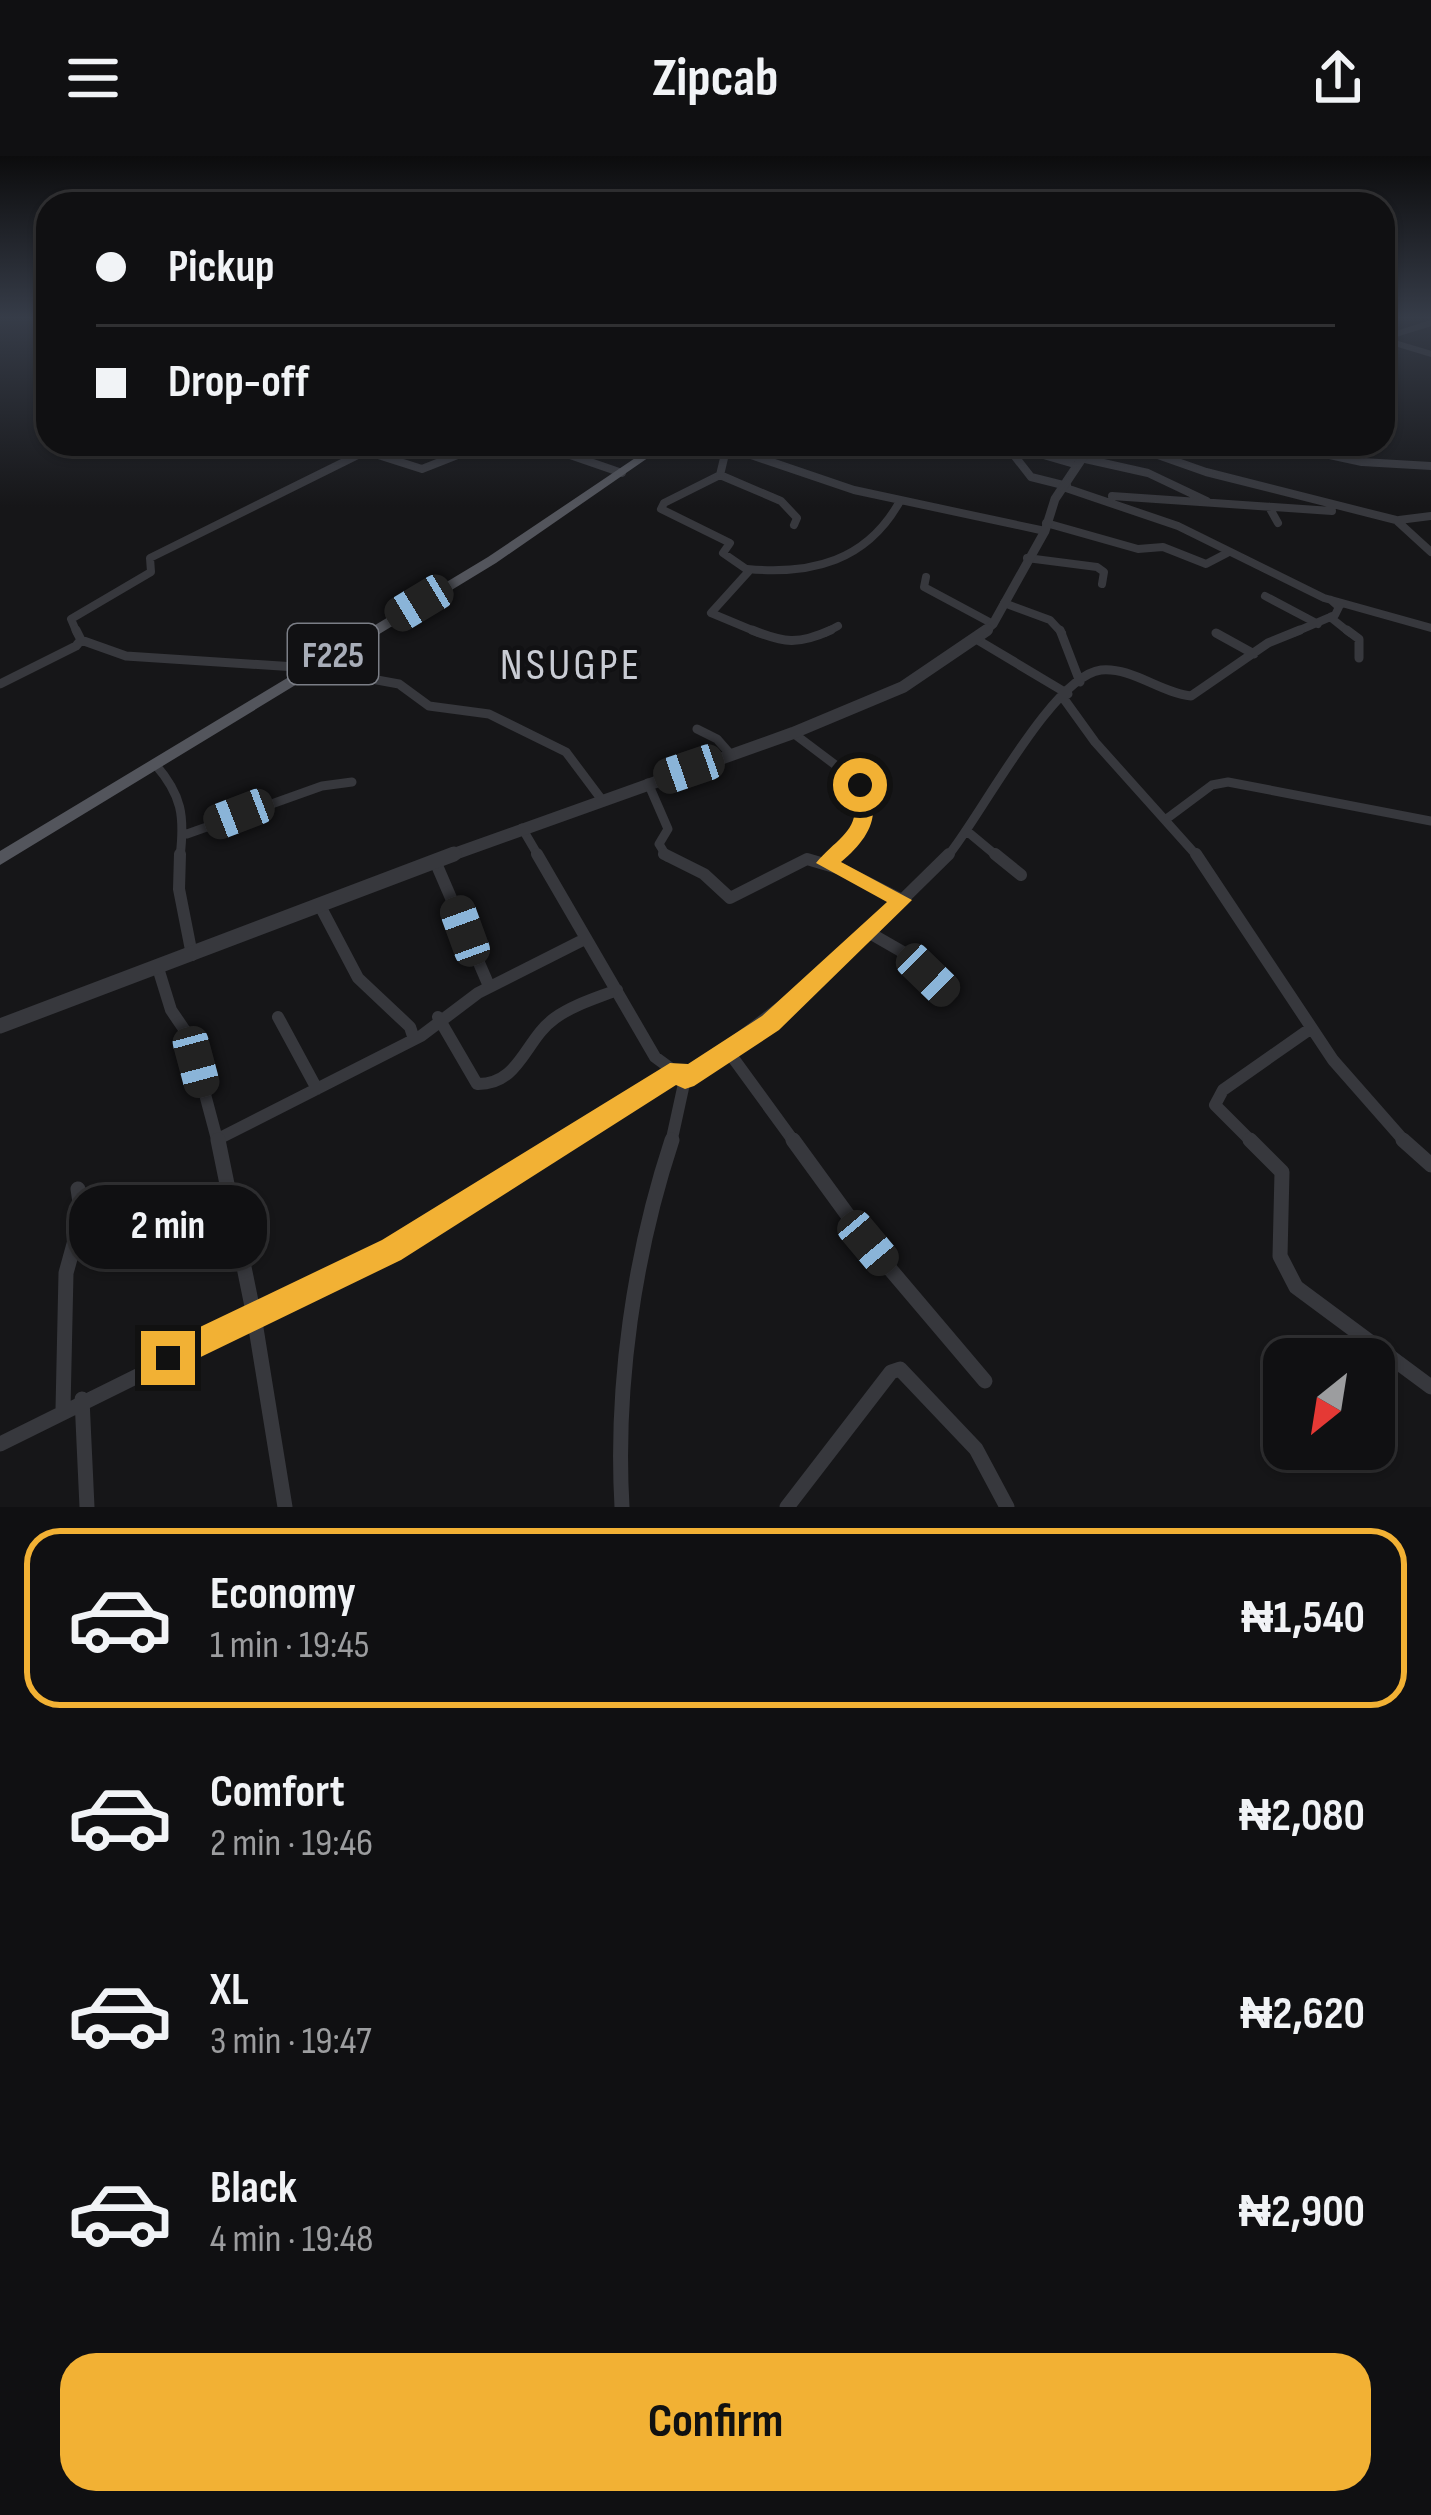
<!DOCTYPE html>
<html lang="en">
<head>
<meta charset="utf-8">
<style>
	:root { --surface:#101012; --page:#1e1e20; --text:#f1f3f6; --muted:#9c9d9f; --line:#303032; --accent:#f2b134 }
	body { margin:0; font-family:"Sofia Sans Condensed",sans-serif; background:var(--page); color:var(--text); height:100vh; display:flex; flex-direction:column; font-size:45px; white-space:nowrap }
	* { box-sizing:border-box; margin:0 }
	p { font-size:39px; color:var(--muted) }
	.icon { flex:none; width:66px; height:66px; fill:none; stroke:currentColor; stroke-width:2; stroke-linecap:round; stroke-linejoin:round }
	.map { position:relative; height:1351px; overflow:hidden }
	.panel { display:flex; flex-direction:column; background:var(--surface); flex:1 }
	.panel>* { flex:none }
	.banner { position:absolute; left:36px; top:36px; width:1359px; height:264px; border-radius:36px; box-shadow:0 3px 9px #0004,0 0 0 3px var(--line); display:grid; align-content:center; height:264px; padding:0 60px; background:var(--surface) }
	.needle { width:78px; rotate:210deg }
	.fabs { position:absolute; left:1263px; top:1182px; display:grid; gap:24px }
	.fabs a { display:grid; place-items:center; width:132px; height:132px; border-radius:24px; background:var(--surface); box-shadow:0 3px 9px #0004,0 0 0 3px var(--line); font-size:60px }
	.end { position:absolute; width:54px; height:54px; margin:-27px; border:15px solid #f2b134; background:#111; box-shadow:0 0 0 6px #111 }
	.from { border-radius:50% }
	.bubble { position:absolute; height:84px; border-radius:36px; background:var(--surface); box-shadow:0 3px 9px #0004,0 0 0 3px var(--line); font-size:39px; font-weight:700; line-height:84px; text-align:center }
	.car { position:absolute; width:36px; height:72px; margin:-36px -18px; border-radius:15px; box-shadow:0 0 9px 3px #0007; background:linear-gradient(#222 24%,#8ab4d8 0 40%,#222 0 76%,#8ab4d8 0 86%,#222 0) }
	.banner b { display:flex; align-items:center; gap:42px; height:114px; font-size:45px }
	.banner b+b { border-top:3px solid var(--line) }
	.banner i { width:30px; height:30px; background:var(--text) }
	ul { padding:21px 0 0; list-style:none }
	li { display:flex; align-items:center; gap:36px; height:180px; margin:0 24px 18px; padding:0 36px; border:6px solid transparent; border-radius:36px }
	li div { flex:1 }
	li b { display:block; font-size:45px }
	li em { font-style:normal; font-weight:700 }
	li.active { border-color:var(--accent) }
	li>.icon { width:108px; height:108px; stroke-width:1.5 }
	.primary-button { display:flex; gap:24px; margin-top:auto; padding:24px 60px }
	.primary-button a { flex:1; height:138px; border-radius:36px; background:var(--accent); color:#111; font-size:48px; font-weight:700; line-height:138px; text-align:center }
	header { display:flex; justify-content:space-between; align-items:center; height:156px; padding:0 60px; background:var(--surface); font-size:54px; font-weight:700 }
	.map>svg:first-child { display:block }
</style>
</head>
<body>
<header><svg class="icon" aria-label="menu" viewBox="0 0 24 24"><path d="M4 6h16M4 12h16M4 18h16"/></svg>Zipcab<svg class="icon" aria-label="share" viewBox="0 0 24 24"><path d="M12 15V3M7 8l5-5 5 5M5 13v7h14v-7"/></svg></header>
<div class="map">
<svg width="1431" height="1351" viewBox="0 0 1431 1351">
	<rect width="100%" height="100%" fill="#161618"/>
	<g fill="none" stroke-linecap="round" stroke-linejoin="round">
		<!-- minor-far4 -->
		<path stroke="#37383d" stroke-width="6" d="M 1383,182 L 1431,167
			M 1388,185 L 1431,198
			M 538,288 L 576,301
			M 976,288 L 1011,298
			M 1042,288 L 1074,301
			M 1127,288 L 1164,301
			M 1241,288 L 1244,295
			M 1279,288 L 1339,301
			M 724,290 L 757,301
			M 354,301 L 366,295 L 385,301
			M 452,301 L 485,288
			M 725,301 L 727,292
			M 1016,301 L 1011,295 L 1022,293 L 1050,301"/>
		<!-- minor-far3 -->
		<path stroke="#37383d" stroke-width="8" d="M 375,298 L 422,313 L 460,298
			M 567,298 L 622,317
			M 725,298 L 720,319 L 664,347 L 661,353 L 730,387 L 723,397 L 749,415 L 711,457 L 759,477
			M 748,298 L 854,334 L 1045,375
			M 1013,298 L 1031,321 L 1067,330
			M 1040,298 L 1071,307
			M 1063,298 L 1148,317 L 1207,345
			M 1155,298 L 1206,316 L 1396,364 L 1431,396
			M 1325,298 L 1362,306 L 1431,310
			M 720,319 L 781,345 L 797,362 L 794,369
			M 1066,332 L 1178,370 L 1324,442 L 1431,472
			M 1112,340 L 1332,355
			M 1269,351 L 1278,367
			M 1399,364 L 1431,360
			M 1046,367 L 1138,393 L 1163,391 L 1206,408 L 1229,396
			M 1027,402 L 1097,411 L 1104,416 L 1102,428
			M 747,413 C 812,419 867,405 900,345
			M 926,421 L 924,431 L 993,468
			M 1265,440 L 1318,468
			M 1004,447 L 1050,464 L 1062,477
			M 1330,461 L 1350,477
			M 77,477 L 71,463 L 151,416 L 150,402 L 360,298
			M 825,477 L 838,470
			M 1293,477 L 1335,459 L 1339,451 L 1331,444"/>
		<!-- minor-far2 -->
		<path stroke="#37383d" stroke-width="9" d="M 752,474 C 784,487 798,489 831,474
			M 1060,474 L 1080,526
			M 1347,474 L 1359,483 L 1359,502
			M 1216,477 L 1254,498
			M 976,483 L 1068,538
			M 81,484 L 126,500 L 311,512 L 399,528 L 429,550 L 489,558 L 566,596 L 602,644
			M 0,528 L 76,490 L 81,484 L 76,474
			M 1064,543 L 1095,586 L 1198,701
			M 697,573 L 717,583 L 731,599
			M 793,577 L 854,623 L 864,638 L 859,680 L 835,701
			M 155,608 C 182,639 185,660 180,701
			M 648,627 L 668,673 L 659,688 L 667,701
			M 1165,664 L 1212,629 L 1228,626 L 1431,665
			M 522,672 L 539,701
			M 968,676 L 998,701
			M 187,678 L 322,630 L 352,626
			M 947,701 C 980,662 1052,520 1101,514 C 1132,511 1161,537 1191,540 L 1268,487 L 1300,474"/>
		<!-- minor-far1 -->
		<path stroke="#37383d" stroke-width="12" d="M 180,698 L 179,733 L 192,799
			M 537,698 L 655,901 L 685,923 L 671,987
			M 664,698 L 704,718 L 730,742 L 807,703 L 841,713 L 902,744
			M 995,698 L 1021,719
			M 1196,698 L 1333,904 L 1406,987
			M 435,705 L 489,830
			M 827,707 L 838,698
			M 319,748 L 358,822 L 410,871 L 414,883
			M 868,776 L 908,799 L 949,839
			M 158,812 L 171,854 L 190,882 L 218,987
			M 278,861 L 317,933
			M 438,861 L 477,928 C 520,929 525,883 555,862 C 573,849 597,842 617,834
			M 728,895 L 795,987
			M 685,923 L 834,811 L 949,698
			M 218,983 L 421,880 L 478,837 L 583,784
			M 563,987 L 678,915
			M 1253,987 L 1215,949 L 1223,934 L 1310,873"/>
		<!-- minor -->
		<path stroke="#37383d" stroke-width="15" d="M 218,984 L 254,1160 L 285,1351
			M 793,984 L 868,1087 L 985,1225
			M 1250,984 L 1282,1016 L 1280,1100 L 1296,1131 L 1431,1231
			M 1403,984 L 1431,1009
			M 82,1243 L 87,1351
			M 63,1253 L 66,1117 L 82,1059 L 78,1033
			M 0,1288 L 392,1094 L 568,984
			M 622,1351 C 615,1230 634,1099 672,984
			M 787,1351 L 891,1216 L 900,1213 L 976,1293 L 1007,1351"/>
		<!-- tertiary-far3 -->
		<path stroke="#37383d" stroke-width="8" d="M 1084,301 L 1091,288"/>
		<!-- tertiary-far2 -->
		<path stroke="#37383d" stroke-width="9" d="M 983,477 L 993,468 L 1045,375 L 1055,343 L 1085,298"/>
		<!-- tertiary-far1 -->
		<path stroke="#37383d" stroke-width="12" d="M 446,701 L 793,577 L 903,531 L 987,474"/>
		<!-- tertiary -->
		<path stroke="#37383d" stroke-width="15" d="M 0,870 L 454,698"/>
		<!-- primary -->
		<path fill="#53555c" fill-rule="evenodd" d="M 656,288 L 668,288 L 496,407 L 0,709 L 0,695 L 488,401 Z"/>
	</g>
	<!-- sky -->
	<linearGradient id="sky" x2="0" y2="1"><stop stop-color="#0c0c0d"/><stop offset="0.46" stop-color="#363c48"/><stop offset="1" stop-color="#363c48" stop-opacity="0"/></linearGradient>
	<rect width="1431" height="351" fill="url(#sky)"/>
	<!-- route -->
	<path fill="#f2b134" d="M 860,623 L 866,625 C 883,660 868,683 841,706 L 912,744 L 779,874 L 694,930 L 685,933 L 676,929 L 401,1104 L 178,1212 L 168,1216 L 158,1212 L 153,1202 L 158,1191 L 382,1084 L 670,907 L 688,908 L 762,860 L 887,746 L 816,707 C 839,679 866,674 850,629 Z"/>
	<g text-anchor="middle" stroke-width="9" stroke-linejoin="round" paint-order="stroke">
		<!-- shield labels -->
		<rect fill="#111113" stroke="#7b7e86" stroke-width="3" x="288" y="468" width="90" height="60" rx="9"/>
		<g font-size="36" font-weight="bold" fill="#a8adb8">
			<text x="333" y="511">F225</text>
		</g>
		<!-- quarter labels -->
		<g font-size="45" letter-spacing="3" fill="#c9ccd4" stroke="#111113">
			<text x="571" y="523">NSUGPE</text>
		</g>
	</g>
</svg>
<div class="fabs">
<a><svg class="needle" viewBox="-14 -14 28 28"><path d="M0-13l5 13h-10z" fill="#e53935"/><path d="M0 13l5-13h-10z" fill="#9c9d9f"/></svg></a>
</div>
<i class="end from" style="left:860px;top:629px"></i>
<i class="end" style="left:168px;top:1202px"></i>
<div class="bubble" style="left:69px;top:1029px;width:198px">2 min</div>
<i class="car" style="left:419px;top:447px;rotate:239deg"></i>
<i class="car" style="left:689px;top:613px;rotate:251deg"></i>
<i class="car" style="left:239px;top:658px;rotate:249deg"></i>
<i class="car" style="left:465px;top:775px;rotate:340deg"></i>
<i class="car" style="left:928px;top:819px;rotate:134deg"></i>
<i class="car" style="left:196px;top:906px;rotate:165deg"></i>
<i class="car" style="left:868px;top:1087px;rotate:140deg"></i>
<div class="banner">
<b><i class="from"></i>Pickup</b>
<b><i></i>Drop-off</b>
</div>
</div>
<section class="panel">
<ul>
<li class="active"><svg class="icon" aria-label="car" viewBox="0 0 24 24"><path d="M5 17H2v-5l4-1 3-4h7l3 4 3 1v5h-3M9 17h6M6 11h13"/><circle cx="7" cy="17" r="2"/><circle cx="17" cy="17" r="2"/></svg><div><b>Economy</b><p>1 min · 19:45</p></div><em>₦1,540</em></li>
<li><svg class="icon" aria-label="car" viewBox="0 0 24 24"><path d="M5 17H2v-5l4-1 3-4h7l3 4 3 1v5h-3M9 17h6M6 11h13"/><circle cx="7" cy="17" r="2"/><circle cx="17" cy="17" r="2"/></svg><div><b>Comfort</b><p>2 min · 19:46</p></div><em>₦2,080</em></li>
<li><svg class="icon" aria-label="car" viewBox="0 0 24 24"><path d="M5 17H2v-5l4-1 3-4h7l3 4 3 1v5h-3M9 17h6M6 11h13"/><circle cx="7" cy="17" r="2"/><circle cx="17" cy="17" r="2"/></svg><div><b>XL</b><p>3 min · 19:47</p></div><em>₦2,620</em></li>
<li><svg class="icon" aria-label="car" viewBox="0 0 24 24"><path d="M5 17H2v-5l4-1 3-4h7l3 4 3 1v5h-3M9 17h6M6 11h13"/><circle cx="7" cy="17" r="2"/><circle cx="17" cy="17" r="2"/></svg><div><b>Black</b><p>4 min · 19:48</p></div><em>₦2,900</em></li>
</ul>
<div class="primary-button"><a>Confirm</a></div>
</section>
</body>
</html>
